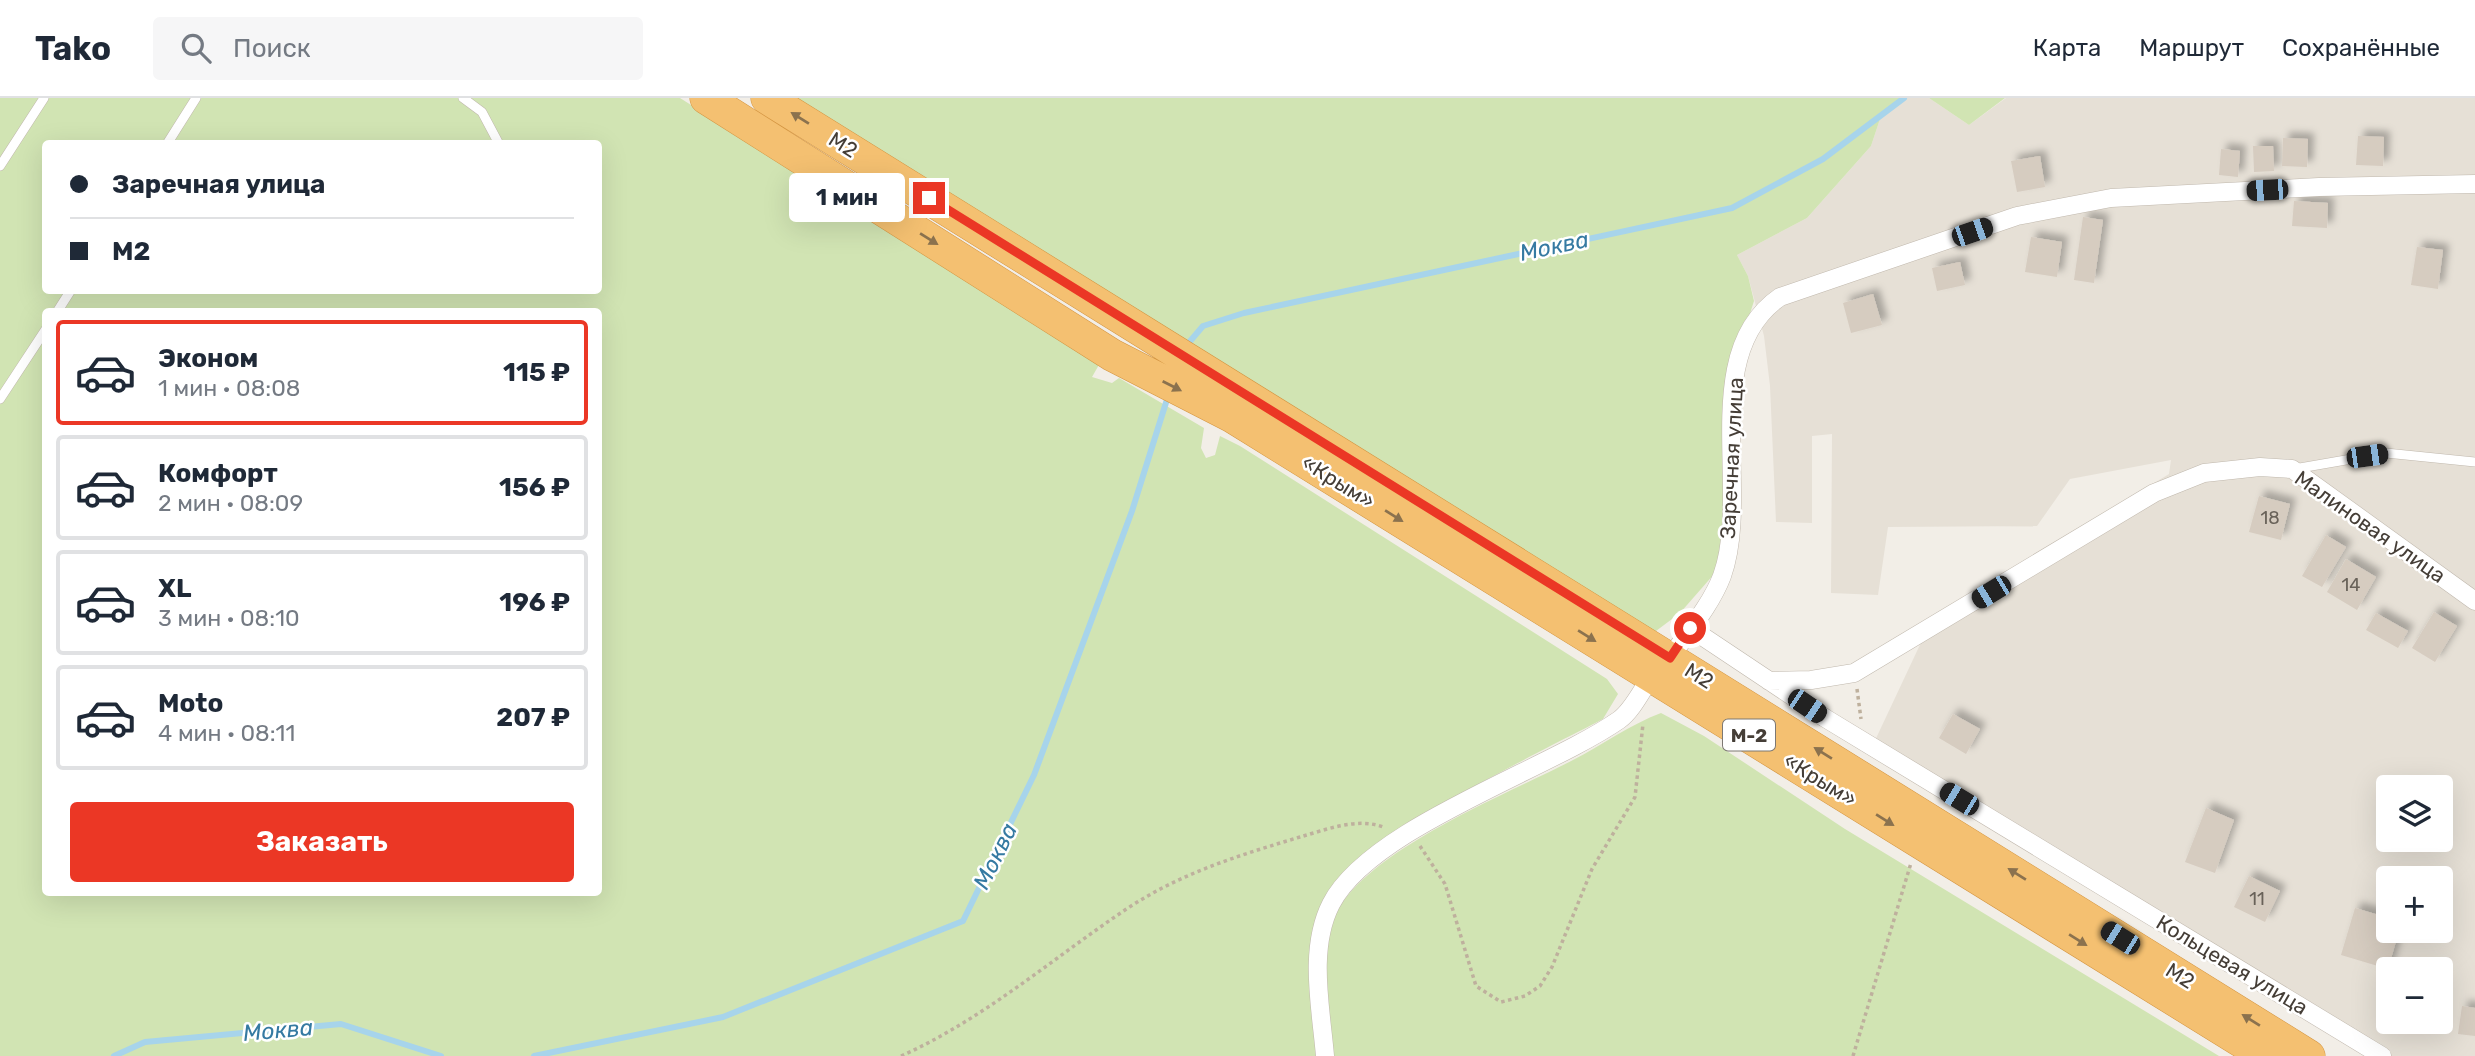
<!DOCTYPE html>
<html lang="ru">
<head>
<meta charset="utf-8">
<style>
	:root { --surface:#fff; --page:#f6f6f7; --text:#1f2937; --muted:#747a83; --line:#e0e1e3; --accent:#eb3725 }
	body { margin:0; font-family:Rubik,sans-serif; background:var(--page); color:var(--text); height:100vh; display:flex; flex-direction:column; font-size:26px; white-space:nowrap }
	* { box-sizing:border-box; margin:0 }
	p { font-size:23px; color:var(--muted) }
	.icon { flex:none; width:38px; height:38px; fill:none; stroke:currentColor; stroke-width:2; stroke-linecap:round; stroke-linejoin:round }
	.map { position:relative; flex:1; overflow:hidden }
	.panel { position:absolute; left:42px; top:210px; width:560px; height:588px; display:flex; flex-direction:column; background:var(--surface); border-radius:7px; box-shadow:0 7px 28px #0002 }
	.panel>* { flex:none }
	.hud { position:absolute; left:42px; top:42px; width:560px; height:154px; border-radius:7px; box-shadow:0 7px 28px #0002; display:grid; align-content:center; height:154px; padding:0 28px; background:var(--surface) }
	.buttons { position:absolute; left:2376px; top:677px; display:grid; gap:14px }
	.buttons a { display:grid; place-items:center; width:77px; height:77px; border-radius:7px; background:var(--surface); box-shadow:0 7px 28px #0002; font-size:35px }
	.end { position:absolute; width:32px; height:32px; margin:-16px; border:9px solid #eb3725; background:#fff; box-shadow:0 0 0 4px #fff }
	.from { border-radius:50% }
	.bubble { position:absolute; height:49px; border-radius:7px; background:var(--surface); box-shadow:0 7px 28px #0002; font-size:23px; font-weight:700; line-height:49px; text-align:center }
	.car { position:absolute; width:21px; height:42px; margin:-21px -10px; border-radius:9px; box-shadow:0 0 5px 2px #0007; background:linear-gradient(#222 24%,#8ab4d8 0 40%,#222 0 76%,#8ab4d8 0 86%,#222 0) }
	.hud b { display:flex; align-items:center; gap:24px; height:66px; font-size:26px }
	.hud b+b { border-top:2px solid var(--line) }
	.hud i { width:18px; height:18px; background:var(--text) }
	ul { padding:12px 0 0; list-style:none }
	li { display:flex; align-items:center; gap:21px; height:105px; margin:0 14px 10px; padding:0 14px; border:4px solid var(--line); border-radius:7px }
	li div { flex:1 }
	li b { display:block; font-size:26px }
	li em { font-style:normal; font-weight:700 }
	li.selected { border-color:var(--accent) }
	li>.icon { width:63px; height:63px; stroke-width:1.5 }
	.action { display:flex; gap:14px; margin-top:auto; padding:14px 28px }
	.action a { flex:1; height:80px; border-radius:7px; background:var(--accent); color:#fff; font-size:28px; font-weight:700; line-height:80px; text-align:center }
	header { display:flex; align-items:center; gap:42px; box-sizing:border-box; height:98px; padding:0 35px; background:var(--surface); border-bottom:2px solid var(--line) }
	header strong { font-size:33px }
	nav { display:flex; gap:38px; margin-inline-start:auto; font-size:24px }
	.search { width:490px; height:63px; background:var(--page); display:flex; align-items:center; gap:18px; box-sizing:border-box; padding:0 24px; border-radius:7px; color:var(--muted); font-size:26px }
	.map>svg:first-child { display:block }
</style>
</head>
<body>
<header>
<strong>Tako</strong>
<div class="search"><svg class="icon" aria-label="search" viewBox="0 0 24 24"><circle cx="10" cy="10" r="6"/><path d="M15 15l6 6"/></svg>Поиск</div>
<nav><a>Карта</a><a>Маршрут</a><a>Сохранённые</a></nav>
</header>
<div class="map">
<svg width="2475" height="958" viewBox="0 0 2475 958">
	<defs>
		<filter id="shadow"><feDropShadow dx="6" dy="-6" stdDeviation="3.5" flood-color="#0004"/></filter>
	</defs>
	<rect width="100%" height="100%" fill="#f2eee7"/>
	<!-- residential -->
	<path fill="#e6e0d6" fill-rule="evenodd" d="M 1904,0 L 1929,0 L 1969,27 L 2006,0 L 2475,0 L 2475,958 L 2382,958 L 1871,651 L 1933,519 L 2169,376 L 2171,362 L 2070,381 L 2037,428 L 1888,429 L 1878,497 L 1831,495 L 1832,336 L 1812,338 L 1812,425 L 1776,424 L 1770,288 L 1764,238 L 1748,178 L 1737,157 L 1807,120 L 1871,48 L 1882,15 ZM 2389,690 L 2441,690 L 2441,742 L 2389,742 ZM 2389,780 L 2441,780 L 2441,833 L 2389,833 ZM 2389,872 L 2441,872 L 2441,924 L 2389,924 Z"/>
	<!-- green -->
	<path fill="#d1e4b3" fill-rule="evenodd" d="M 0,0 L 680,0 L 1100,265 L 1092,279 L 1112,285 L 1119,280 L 1204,330 L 1201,350 L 1206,360 L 1215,357 L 1220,338 L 1240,348 L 1607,581 L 1618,596 L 1603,621 C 1542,653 1352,744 1325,800 C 1308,834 1319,918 1320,958 L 0,958 ZM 46,46 L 598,46 L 598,192 L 46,192 ZM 46,214 L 598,214 L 598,794 L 46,794 Z
		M 768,0 L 1904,0 L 1882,15 L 1871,48 L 1807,120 L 1737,157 L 1748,178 L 1754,203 L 1743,237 L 1727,433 L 1715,475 L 1680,515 L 1656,533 L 1632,535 Z
		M 1929,0 L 2005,0 L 1969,27 Z
		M 1661,615 L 1704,638 L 1845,731 L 2219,958 L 1333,958 C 1329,915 1316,862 1333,821 C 1362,753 1508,696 1573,662 C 1602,647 1631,626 1661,615 Z"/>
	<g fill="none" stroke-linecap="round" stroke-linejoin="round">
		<!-- stream -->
		<path stroke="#a7d4eb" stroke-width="6" d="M 1186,248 L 1203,228 L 1244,215 L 1732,110 L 1823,61 L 1904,0
			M 114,958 L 145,944 L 341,926 L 441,958
			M 534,958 L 723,919 L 963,823 L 1034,677 L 1132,413 L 1169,295"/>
	</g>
	<!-- building -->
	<path fill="#d6ccc0" filter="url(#shadow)" d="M 2358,38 L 2384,39 L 2383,68 L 2356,67 Z
		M 2283,40 L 2308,41 L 2307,69 L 2282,68 Z
		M 2253,48 L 2273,48 L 2274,73 L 2254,74 Z
		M 2221,51 L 2240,53 L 2238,79 L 2219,77 Z
		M 2040,58 L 2045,89 L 2017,94 L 2011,63 Z
		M 2294,103 L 2328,105 L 2327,130 L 2292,128 Z
		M 2083,119 L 2103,122 L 2094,185 L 2074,182 Z
		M 2031,139 L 2062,144 L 2057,179 L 2025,174 Z
		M 2417,149 L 2443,152 L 2438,191 L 2411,187 Z
		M 1960,164 L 1965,187 L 1937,193 L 1932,170 Z
		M 1873,196 L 1882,227 L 1851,235 L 1843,205 Z
		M 2259,398 L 2290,406 L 2281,442 L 2249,434 Z
		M 2326,437 L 2346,449 L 2322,489 L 2302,478 Z
		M 2346,461 L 2376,479 L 2357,512 L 2327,494 Z
		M 2434,514 L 2457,528 L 2435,564 L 2412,550 Z
		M 2376,515 L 2408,533 L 2398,550 L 2366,532 Z
		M 1953,616 L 1980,631 L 1966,656 L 1939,640 Z
		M 2206,710 L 2234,722 L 2215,775 L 2185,764 Z
		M 2249,778 L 2280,793 L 2265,824 L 2234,809 Z
		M 2355,810 L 2389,820 L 2389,833 L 2399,833 L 2388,871 L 2341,857 Z
		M 2462,908 L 2475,910 L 2475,938 L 2458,936 Z"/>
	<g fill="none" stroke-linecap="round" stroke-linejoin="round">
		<defs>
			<path id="lane" d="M 463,0 L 482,14 L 499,46
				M 167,46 L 196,0
				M 0,68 L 44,0
				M 57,214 L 71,192
				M 0,301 L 46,231
				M 2294,371 L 2386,355 L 2475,364"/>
			<path id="street" d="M 1690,530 L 1825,620 L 2382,958
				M 1670,560 C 1687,535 1711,507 1722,478 C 1752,395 1697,256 1780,199 L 2017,118 L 2111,100 L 2319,89 L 2475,86
				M 1769,583 L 1811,582 L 1854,575 L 2154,395 L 2204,375 L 2260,369 L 2292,371 L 2475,503
				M 1325,958 C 1321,910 1308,851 1331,806 C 1370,730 1547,672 1619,622 C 1632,613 1642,592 1651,579"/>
			<path id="highway" d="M 706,0 L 1112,257 L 1231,318 L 2265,958
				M 767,0 L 2309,958"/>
		</defs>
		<!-- lane casing -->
		<use href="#lane" stroke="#c0b8ad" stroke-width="10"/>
		<!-- street casing -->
		<use href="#street" stroke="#c0b8ad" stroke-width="19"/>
		<!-- highway casing -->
		<use href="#highway" stroke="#d39441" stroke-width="33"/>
		<!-- path -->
		<path stroke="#beb09d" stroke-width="3.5" stroke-dasharray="3.5 3.5" stroke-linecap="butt" d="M 1857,591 L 1861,621
			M 1420,748 L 1445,786 L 1476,888 L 1501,904 L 1525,898 L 1540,888 L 1552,869 L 1592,771 L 1635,699 L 1643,626
			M 901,958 C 984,921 1053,860 1128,810 C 1181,775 1240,757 1300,739 C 1325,732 1357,719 1383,729
			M 1853,958 L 1911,765"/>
		<!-- lane -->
		<use href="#lane" stroke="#fff" stroke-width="9"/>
		<!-- street -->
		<use href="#street" stroke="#fff" stroke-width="18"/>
		<!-- highway -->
		<use href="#highway" stroke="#f4c071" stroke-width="32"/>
	</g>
	<!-- one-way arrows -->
	<defs><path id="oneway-solid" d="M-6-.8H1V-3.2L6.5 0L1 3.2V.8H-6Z" transform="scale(1.75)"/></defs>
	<g fill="#8b724e">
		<use href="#oneway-solid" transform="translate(800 20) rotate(-148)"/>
		<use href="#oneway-solid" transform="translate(929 141) rotate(32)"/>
		<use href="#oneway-solid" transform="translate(1172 288) rotate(27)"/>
		<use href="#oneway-solid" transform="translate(1394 418) rotate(32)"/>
		<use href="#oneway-solid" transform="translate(1587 538) rotate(32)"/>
		<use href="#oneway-solid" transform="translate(1823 655) rotate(-148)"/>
		<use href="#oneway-solid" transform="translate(1885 722) rotate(32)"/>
		<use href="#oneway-solid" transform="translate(2017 776) rotate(-148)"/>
		<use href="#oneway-solid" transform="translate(2078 842) rotate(32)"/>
		<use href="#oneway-solid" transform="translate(2251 922) rotate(-148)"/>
	</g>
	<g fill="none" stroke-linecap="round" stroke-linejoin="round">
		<!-- route -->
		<path stroke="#eb3725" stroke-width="9" d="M 929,100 L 1670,560 L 1690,530"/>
	</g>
	<g text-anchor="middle" stroke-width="5" stroke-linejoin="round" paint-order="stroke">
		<!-- number labels -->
		<g font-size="18" fill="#696259">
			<text x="2270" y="426">18</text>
			<text x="2351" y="493">14</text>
			<text x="2257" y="807">11</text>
		</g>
		<!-- shield labels -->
		<rect fill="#fff" stroke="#7d7873" stroke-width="2" x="1723" y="621.5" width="52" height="31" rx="5"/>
		<g font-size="19" font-weight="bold" fill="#453e37">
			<text x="1749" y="644">М-2</text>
		</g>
		<!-- street labels -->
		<g font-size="21" fill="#453e37" stroke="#fff">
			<text transform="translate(843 47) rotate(32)" y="7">М2</text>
			<text transform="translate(1732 360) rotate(-87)" y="7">Заречная улица</text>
			<text transform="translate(1338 384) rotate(32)" y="7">«Крым»</text>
			<text transform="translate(2370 429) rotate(35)" y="7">Малиновая улица</text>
			<text transform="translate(1699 578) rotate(32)" y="7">М2</text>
			<text transform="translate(1820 682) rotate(32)" y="7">«Крым»</text>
			<text transform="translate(2232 867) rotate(31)" y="7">Кольцевая улица</text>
			<text transform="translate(2180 878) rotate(32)" y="7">М2</text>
		</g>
		<!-- water labels -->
		<g font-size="23" font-style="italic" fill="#357aa2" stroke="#fff">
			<text transform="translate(1554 148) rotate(-12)" y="8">Моква</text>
			<text transform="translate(995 758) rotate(-64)" y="8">Моква</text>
			<text transform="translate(278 932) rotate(-5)" y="8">Моква</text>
		</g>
	</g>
</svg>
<div class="buttons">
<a><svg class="icon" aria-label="layers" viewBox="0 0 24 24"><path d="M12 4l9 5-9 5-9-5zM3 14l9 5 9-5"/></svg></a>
<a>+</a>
<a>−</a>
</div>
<i class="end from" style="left:1690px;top:530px"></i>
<i class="end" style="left:929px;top:100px"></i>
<div class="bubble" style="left:789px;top:75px;width:116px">1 мин</div>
<i class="car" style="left:2267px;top:92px;rotate:267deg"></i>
<i class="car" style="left:1972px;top:134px;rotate:71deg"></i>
<i class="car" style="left:2367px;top:358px;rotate:82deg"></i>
<i class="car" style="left:1991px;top:494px;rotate:239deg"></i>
<i class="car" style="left:1807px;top:608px;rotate:124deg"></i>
<i class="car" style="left:1959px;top:701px;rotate:301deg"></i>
<i class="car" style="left:2120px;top:840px;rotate:302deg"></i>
<div class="hud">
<b><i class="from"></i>Заречная улица</b>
<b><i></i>М2</b>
</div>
<section class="panel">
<ul>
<li class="selected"><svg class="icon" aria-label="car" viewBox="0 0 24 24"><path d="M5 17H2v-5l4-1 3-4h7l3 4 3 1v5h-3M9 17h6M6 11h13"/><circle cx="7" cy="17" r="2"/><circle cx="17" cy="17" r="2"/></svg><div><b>Эконом</b><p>1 мин · 08:08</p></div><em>115 ₽</em></li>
<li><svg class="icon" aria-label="car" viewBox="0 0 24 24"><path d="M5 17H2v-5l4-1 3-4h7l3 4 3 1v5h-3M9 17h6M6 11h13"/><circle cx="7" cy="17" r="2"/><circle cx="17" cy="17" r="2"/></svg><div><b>Комфорт</b><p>2 мин · 08:09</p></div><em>156 ₽</em></li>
<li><svg class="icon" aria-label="car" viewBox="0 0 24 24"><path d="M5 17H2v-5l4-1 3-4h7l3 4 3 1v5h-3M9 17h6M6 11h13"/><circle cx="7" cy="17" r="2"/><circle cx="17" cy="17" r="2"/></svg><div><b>XL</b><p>3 мин · 08:10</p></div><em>196 ₽</em></li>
<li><svg class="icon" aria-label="car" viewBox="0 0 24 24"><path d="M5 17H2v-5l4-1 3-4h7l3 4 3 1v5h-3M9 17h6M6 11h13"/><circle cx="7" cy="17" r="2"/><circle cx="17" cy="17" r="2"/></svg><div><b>Moto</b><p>4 мин · 08:11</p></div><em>207 ₽</em></li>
</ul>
<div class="action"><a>Заказать</a></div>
</section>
</div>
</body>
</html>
